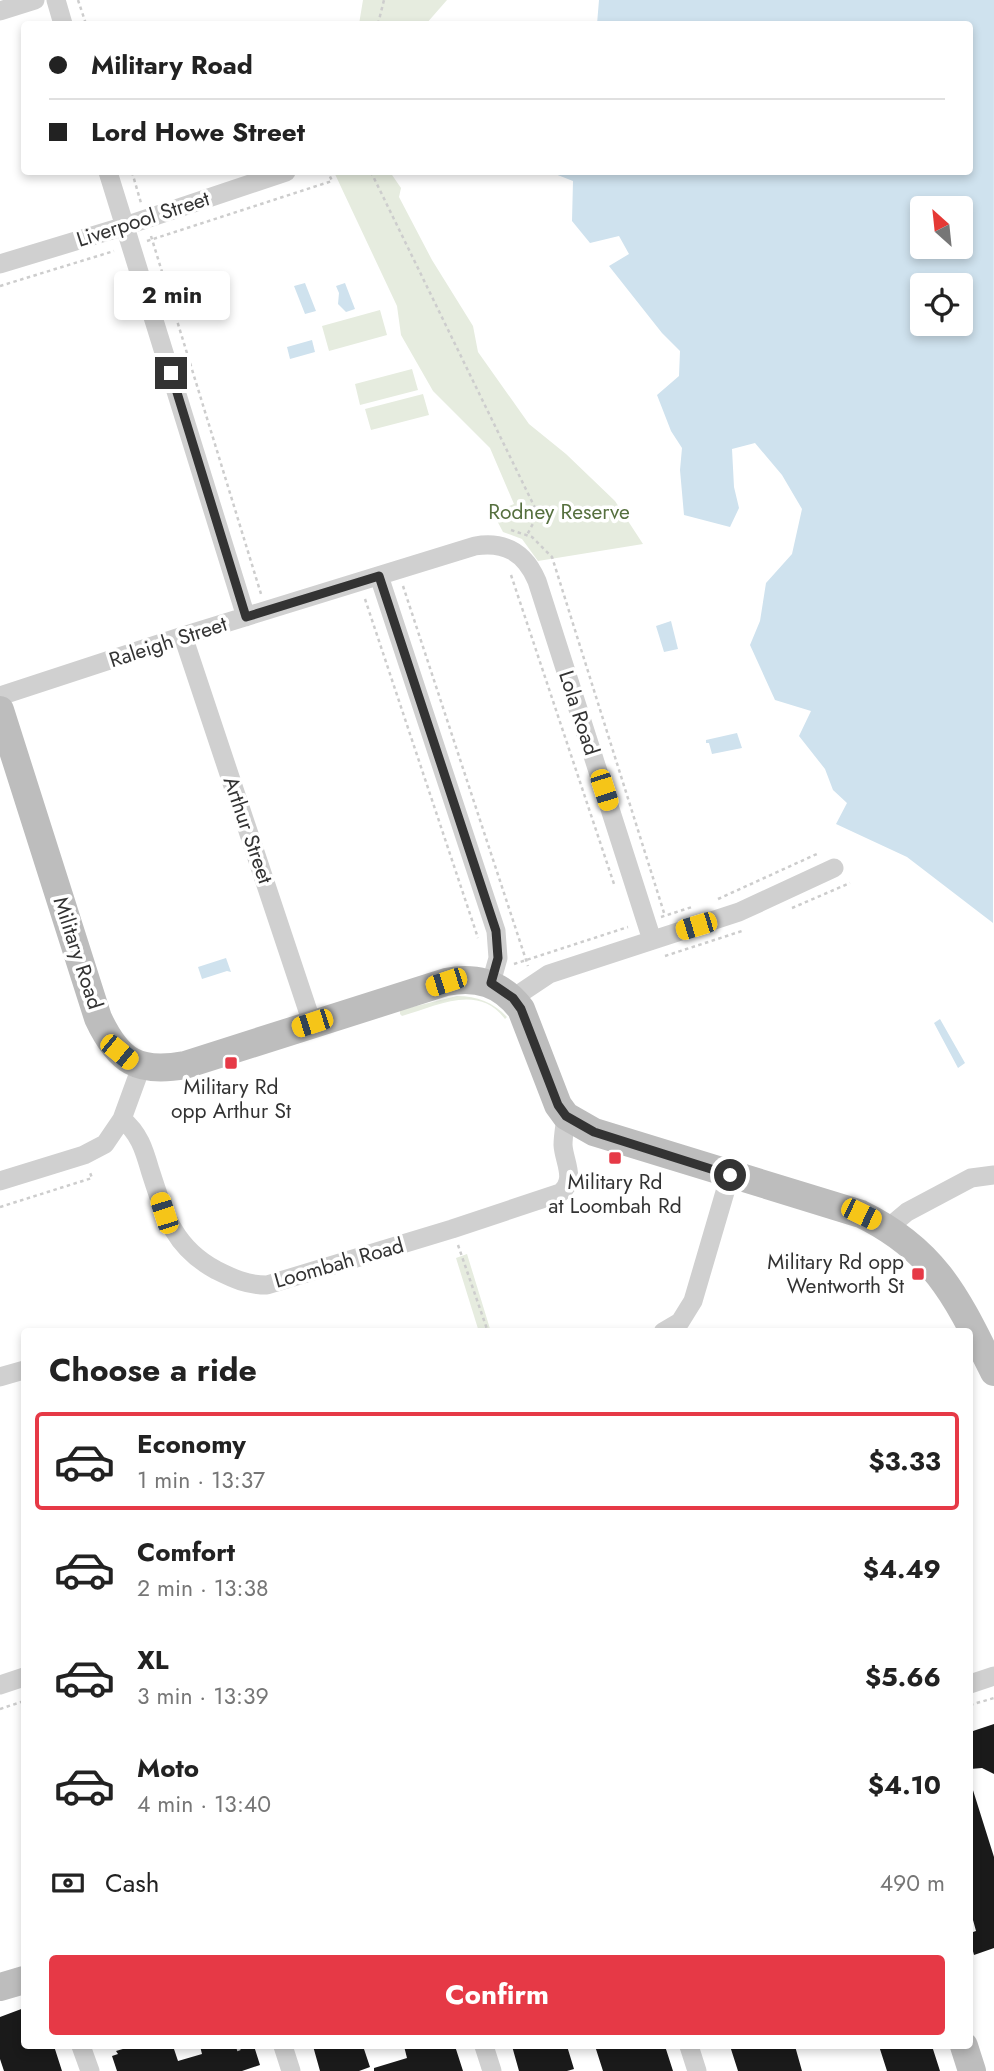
<!DOCTYPE html>
<html lang="en">
<head>
<meta charset="utf-8">
<style>
	:root { --surface:#fff; --page:#f2f2f2; --text:#222; --muted:#767676; --line:#e0e0e0; --accent:#e63946 }
	body { margin:0; font-family:Jost,sans-serif; background:var(--page); color:var(--text); height:100vh; display:flex; flex-direction:column; font-size:26px; white-space:nowrap }
	* { box-sizing:border-box; margin:0 }
	p { font-size:23px; color:var(--muted) }
	.icon { flex:none; width:38px; height:38px; fill:none; stroke:currentColor; stroke-width:2; stroke-linecap:round; stroke-linejoin:round }
	.map { position:relative; flex:1; overflow:hidden }
	.side { position:absolute; left:21px; top:1328px; width:952px; height:721px; display:flex; flex-direction:column; background:var(--surface); border-radius:7px; box-shadow:0 4px 10px #0003 }
	.side>* { flex:none }
	.hud { position:absolute; left:21px; top:21px; width:952px; height:154px; border-radius:7px; box-shadow:0 4px 10px #0003; display:grid; align-content:center; height:154px; padding:0 28px; background:var(--surface) }
	.needle { width:46px; rotate:333deg }
	.tools { position:absolute; left:910px; top:196px; display:grid; gap:14px }
	.tools a { display:grid; place-items:center; width:63px; height:63px; border-radius:7px; background:var(--surface); box-shadow:0 4px 10px #0003; font-size:35px }
	.end { position:absolute; width:32px; height:32px; margin:-16px; border:9px solid #333; background:#fff; box-shadow:0 0 0 4px #fff }
	.from { border-radius:50% }
	.bubble { position:absolute; height:49px; border-radius:7px; background:var(--surface); box-shadow:0 4px 10px #0003; font-size:23px; font-weight:700; line-height:49px; text-align:center }
	.car { position:absolute; width:21px; height:42px; margin:-21px -10px; border-radius:9px; box-shadow:0 0 5px 2px #0007; background:linear-gradient(#f5c518 24%,#345 0 40%,#f5c518 0 76%,#345 0 86%,#f5c518 0) }
	.hud b { display:flex; align-items:center; gap:24px; height:66px; font-size:26px }
	.hud b+b { border-top:2px solid var(--line) }
	.hud i { width:18px; height:18px; background:var(--text) }
	ul { padding:0; list-style:none }
	li { display:flex; align-items:center; gap:21px; height:98px; margin:0 14px 10px; padding:0 14px; border:4px solid transparent; border-radius:7px }
	li div { flex:1 }
	li b { display:block; font-size:26px }
	li em { font-style:normal; font-weight:700 }
	li.active { border-color:var(--accent) }
	li>.icon { width:63px; height:63px; stroke-width:1.5 }
	h2 { padding:0 28px; font-size:32px; line-height:84px }
	.pay { display:flex; align-items:center; gap:18px; height:77px; padding:0 28px; font-size:26px }
	.pay p { margin-inline-start:auto }
	.button { display:flex; gap:14px; margin-top:auto; padding:14px 28px }
	.button a { flex:1; height:80px; border-radius:7px; background:var(--accent); color:#fff; font-size:28px; font-weight:700; line-height:80px; text-align:center }
	.map>svg:first-child { display:block }
</style>
</head>
<body>
<div class="map">
<svg width="994" height="2071" viewBox="0 0 994 2071">
	<rect width="100%" height="100%" fill="#fff"/>
	<!-- green -->
	<path fill="#e6ecdf" d="M 363,0 L 447,0 L 426,24 L 359,24 Z
		M 334,172 L 390,172 L 401,188 L 399,197 L 432,260 L 473,326 L 478,352 L 529,424 L 566,454 L 615,501 L 643,544 L 538,561 L 522,539 L 503,532 L 493,513 L 514,504 L 490,448 L 433,391 L 401,335 L 397,306 Z
		M 380,310 L 387,335 L 329,351 L 322,326 Z
		M 412,369 L 418,390 L 360,405 L 355,384 Z
		M 423,394 L 429,415 L 371,430 L 365,409 Z
		M 457,996 C 477,996 493,1002 507,1017 L 505,1019 C 478,983 437,1006 402,1016 L 400,1014 L 400,1010 Z
		M 467,1254 L 491,1332 L 479,1332 L 456,1258 Z"/>
	<!-- water -->
	<path fill="#cfe2ee" fill-rule="evenodd" d="M 599,0 L 994,0 L 993,923 L 907,857 L 836,824 L 847,803 L 833,790 L 825,769 L 799,736 L 811,711 L 775,700 L 750,645 L 760,621 L 766,583 L 792,554 L 802,509 L 782,475 L 755,443 L 732,449 L 734,487 L 739,508 L 730,527 L 684,515 L 680,470 L 682,448 L 671,431 L 657,395 L 679,376 L 680,351 L 662,333 L 609,266 L 629,254 L 619,236 L 590,243 L 572,221 L 573,181 L 550,172 L 970,172 L 970,24 L 597,24 ZM 961,208 L 961,247 L 922,247 L 922,208 ZM 922,285 L 961,285 L 961,324 L 922,324 Z
		M 305,283 L 316,311 L 305,314 L 294,286 Z
		M 345,283 L 355,309 L 346,312 L 338,304 L 339,293 L 336,286 Z
		M 312,340 L 315,352 L 290,359 L 287,347 Z
		M 671,621 L 678,649 L 664,652 L 656,626 Z
		M 737,733 L 742,748 L 712,754 L 709,743 L 706,743 L 706,740 Z
		M 226,958 L 231,972 L 227,971 L 202,979 L 198,967 Z
		M 940,1019 L 965,1063 L 958,1068 L 934,1023 Z"/>
	<!-- building -->
	<path fill="#1a1a1a" d="M 994,1724 L 994,1774 L 982,1768 L 970,1769 L 970,1732 Z
		M 970,1787 L 972,1787 L 994,1857 L 994,1948 L 974,1955 L 970,1940 L 970,1933 L 976,1931 L 970,1909 Z
		M 24,2008 L 24,2046 L 54,2046 L 62,2071 L 4,2071 L 0,2059 L 0,2017 Z
		M 133,2046 L 173,2046 L 178,2061 L 202,2054 L 200,2046 L 254,2046 L 260,2065 L 242,2071 L 117,2071 L 112,2056 L 118,2054 L 116,2051 Z
		M 313,2046 L 363,2046 L 370,2067 L 359,2071 L 320,2071 Z
		M 404,2046 L 455,2046 L 463,2071 L 374,2071 L 374,2068 L 407,2058 Z
		M 512,2046 L 567,2046 L 574,2069 L 567,2071 L 519,2071 Z
		M 595,2046 L 665,2046 L 673,2071 L 603,2071 Z
		M 730,2046 L 795,2046 L 802,2071 L 738,2071 Z
		M 879,2046 L 932,2046 L 940,2071 L 887,2071 Z"/>
	<g fill="none" stroke-linecap="round" stroke-linejoin="round">
		<!-- path -->
		<path stroke="#cdcdcd" stroke-width="2.5" stroke-dasharray="3.5 3.5" stroke-linecap="butt" d="M 78,0 L 86,24
			M 378,24 L 384,0
			M 132,172 L 141,203
			M 371,172 L 538,514 L 527,535
			M 151,236 L 261,594
			M 147,241 L 332,181 L 328,172
			M 0,286 L 114,251
			M 511,530 L 532,537 L 552,557 L 665,916
			M 511,575 L 614,884
			M 403,586 L 528,966
			M 365,599 L 478,938
			M 718,899 L 819,853
			M 792,908 L 850,883
			M 661,917 L 692,907
			M 665,956 L 742,931
			M 514,964 L 628,927
			M 0,1207 L 92,1178 L 89,1170
			M 458,1245 L 488,1332
			M 970,1705 L 994,1698
			M 0,1709 L 24,1701
			M 237,2050 L 249,2046"/>
		<!-- street -->
		<path stroke="#d0d0d0" stroke-width="19" d="M 56,0 L 63,24
			M 0,11 L 35,0
			M 108,172 L 246,617
			M 0,264 L 125,226 L 286,172
			M 379,576 L 496,931 L 498,958 L 491,983
			M 183,636 L 312,1023
			M 0,696 L 183,636 L 475,546 C 505,541 525,553 537,581 L 652,940
			M 513,998 L 549,974 L 739,912 L 834,868
			M 122,1119 C 139,1133 144,1149 150,1170 C 164,1213 173,1247 216,1270 C 234,1279 247,1285 267,1285 L 452,1229 L 560,1193 C 577,1180 564,1162 563,1145 C 563,1136 565,1126 566,1116
			M 0,1181 L 84,1155 L 105,1144 L 122,1119 L 141,1067
			M 888,1228 L 907,1212 L 971,1178 L 994,1175
			M 663,1332 L 680,1322 L 693,1301 L 730,1175
			M 0,1377 L 24,1370
			M 970,1684 L 994,1676
			M 0,1685 L 24,1677
			M 81,2046 L 90,2071
			M 283,2046 L 291,2071
			M 484,2046 L 492,2071
			M 689,2046 L 697,2071"/>
		<!-- secondary -->
		<path stroke="#bdbdbd" stroke-width="28" d="M 0,710 L 98,1018 C 118,1061 138,1074 185,1065 L 446,982 C 477,976 501,983 521,1009 L 558,1105 L 566,1116 L 594,1132 L 861,1214 C 937,1251 958,1300 994,1372
			M 0,1987 L 24,1980
			M 964,2046 L 972,2071"/>
	</g>
	<g fill="none" stroke-linecap="round" stroke-linejoin="round">
		<!-- route -->
		<path stroke="#333" stroke-width="9" d="M 171,373 L 246,617 L 379,576 L 496,931 L 498,958 L 491,983 L 513,998 L 521,1009 L 558,1105 L 566,1116 L 594,1132 L 730,1175"/>
	</g>
	<!-- markers -->
	<g fill="#e63946" stroke="#fff" stroke-width="2.5">
		<rect x="224" y="1056" width="14" height="14" rx="3.5"/>
		<rect x="608" y="1151" width="14" height="14" rx="3.5"/>
		<rect x="911" y="1267" width="14" height="14" rx="3.5"/>
	</g>
	<g text-anchor="middle" stroke-width="7" stroke-linejoin="round" paint-order="stroke">
		<!-- street labels -->
		<g font-size="21" fill="#333" stroke="#fff">
			<text transform="translate(143 219) rotate(-18)" y="7">Liverpool Street</text>
			<text transform="translate(168 642) rotate(-18)" y="7">Raleigh Street</text>
			<text transform="translate(579 713) rotate(72)" y="7">Lola Road</text>
			<text transform="translate(248 830) rotate(71)" y="7">Arthur Street</text>
			<text transform="translate(78 953) rotate(72)" y="7">Military Road</text>
			<text transform="translate(339 1263) rotate(-16)" y="7">Loombah Road</text>
		</g>
		<!-- park labels -->
		<g font-size="21" fill="#56703f" stroke="#fff">
			<text x="559" y="519">Rodney Reserve</text>
		</g>
		<!-- poi labels -->
		<g font-size="21" fill="#333" stroke="#fff">
			<text x="231" y="1094">Military Rd<tspan x="231" dy="24">opp Arthur St</tspan></text>
			<text x="615" y="1189">Military Rd<tspan x="615" dy="24">at Loombah Rd</tspan></text>
			<text x="904" y="1269" text-anchor="end">Military Rd opp<tspan x="904" dy="24">Wentworth St</tspan></text>
		</g>
	</g>
</svg>
<div class="tools">
<a><svg class="needle" viewBox="-14 -14 28 28"><path d="M0-13l5 13h-10z" fill="#e53935"/><path d="M0 13l5-13h-10z" fill="#767676"/></svg></a>
<a><svg class="icon" aria-label="locate" viewBox="0 0 24 24"><circle cx="12" cy="12" r="6"/><path d="M12 2v4M12 18v4M2 12h4M18 12h4"/></svg></a>
</div>
<i class="end from" style="left:730px;top:1175px"></i>
<i class="end" style="left:171px;top:373px"></i>
<div class="bubble" style="left:114px;top:271px;width:116px">2 min</div>
<i class="car" style="left:604px;top:790px;rotate:162deg"></i>
<i class="car" style="left:696px;top:926px;rotate:253deg"></i>
<i class="car" style="left:446px;top:982px;rotate:252deg"></i>
<i class="car" style="left:312px;top:1023px;rotate:252deg"></i>
<i class="car" style="left:119px;top:1052px;rotate:129deg"></i>
<i class="car" style="left:164px;top:1213px;rotate:342deg"></i>
<i class="car" style="left:861px;top:1214px;rotate:116deg"></i>
<div class="hud">
<b><i class="from"></i>Military Road</b>
<b><i></i>Lord Howe Street</b>
</div>
<section class="side">
<h2>Choose a ride</h2>
<ul>
<li class="active"><svg class="icon" aria-label="car" viewBox="0 0 24 24"><path d="M5 17H2v-5l4-1 3-4h7l3 4 3 1v5h-3M9 17h6M6 11h13"/><circle cx="7" cy="17" r="2"/><circle cx="17" cy="17" r="2"/></svg><div><b>Economy</b><p>1 min · 13:37</p></div><em>$3.33</em></li>
<li><svg class="icon" aria-label="car" viewBox="0 0 24 24"><path d="M5 17H2v-5l4-1 3-4h7l3 4 3 1v5h-3M9 17h6M6 11h13"/><circle cx="7" cy="17" r="2"/><circle cx="17" cy="17" r="2"/></svg><div><b>Comfort</b><p>2 min · 13:38</p></div><em>$4.49</em></li>
<li><svg class="icon" aria-label="car" viewBox="0 0 24 24"><path d="M5 17H2v-5l4-1 3-4h7l3 4 3 1v5h-3M9 17h6M6 11h13"/><circle cx="7" cy="17" r="2"/><circle cx="17" cy="17" r="2"/></svg><div><b>XL</b><p>3 min · 13:39</p></div><em>$5.66</em></li>
<li><svg class="icon" aria-label="car" viewBox="0 0 24 24"><path d="M5 17H2v-5l4-1 3-4h7l3 4 3 1v5h-3M9 17h6M6 11h13"/><circle cx="7" cy="17" r="2"/><circle cx="17" cy="17" r="2"/></svg><div><b>Moto</b><p>4 min · 13:40</p></div><em>$4.10</em></li>
</ul>
<div class="pay"><svg class="icon" aria-label="cash" viewBox="0 0 24 24"><path d="M3 7h18v10H3z"/><circle cx="12" cy="12" r="2"/></svg>Cash<p>490 m</p></div>
<div class="button"><a>Confirm</a></div>
</section>
</div>
</body>
</html>
